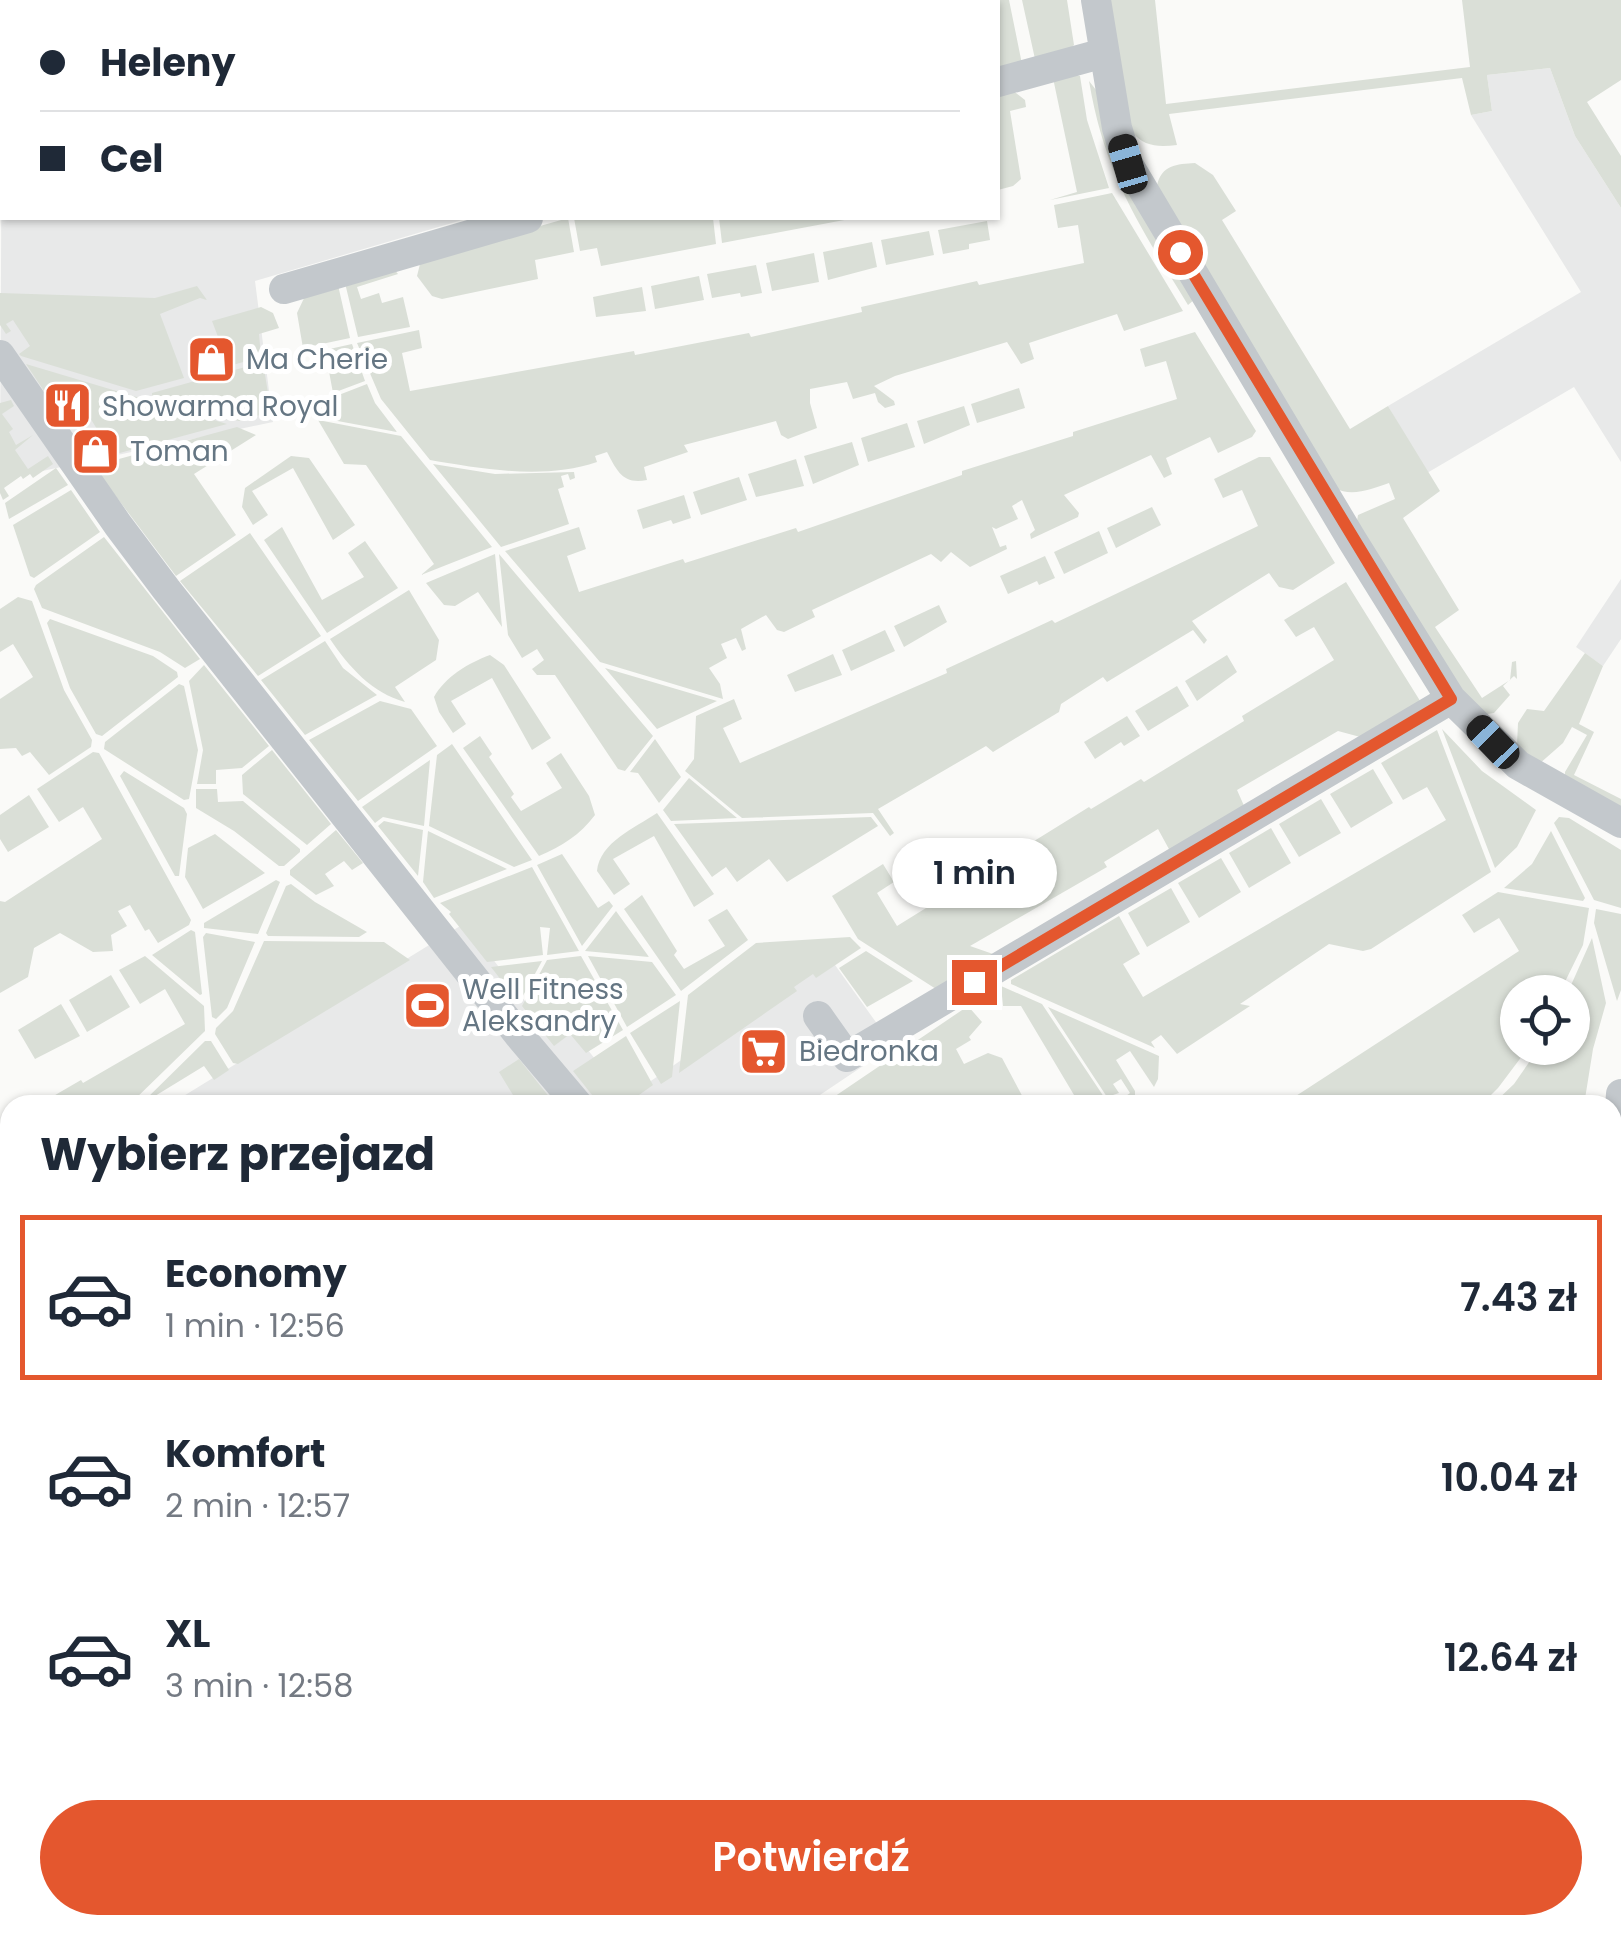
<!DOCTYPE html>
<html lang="pl">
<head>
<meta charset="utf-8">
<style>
	:root { --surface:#fff; --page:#f2f2f3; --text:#1f2937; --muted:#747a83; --line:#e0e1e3; --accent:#e4572e }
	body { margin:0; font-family:Poppins,sans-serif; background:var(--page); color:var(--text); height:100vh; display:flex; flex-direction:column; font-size:38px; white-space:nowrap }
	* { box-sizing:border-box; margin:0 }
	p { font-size:32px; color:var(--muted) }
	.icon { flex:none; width:55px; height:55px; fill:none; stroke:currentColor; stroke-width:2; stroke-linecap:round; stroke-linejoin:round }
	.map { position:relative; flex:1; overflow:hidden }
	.side { position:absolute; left:0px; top:1095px; width:1622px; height:840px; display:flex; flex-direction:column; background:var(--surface); border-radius:30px 30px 0 0; box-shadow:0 2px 8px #0004 }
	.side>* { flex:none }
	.guide { position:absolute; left:0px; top:0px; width:1000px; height:220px; box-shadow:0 2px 8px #0004; display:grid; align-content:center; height:220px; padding:0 40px; background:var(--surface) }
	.fabs { position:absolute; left:1500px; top:975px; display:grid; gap:20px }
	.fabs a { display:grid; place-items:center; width:90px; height:90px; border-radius:50%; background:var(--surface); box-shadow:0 2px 8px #0004; font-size:50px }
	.end { position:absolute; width:45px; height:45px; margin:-22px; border:12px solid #e4572e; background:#fff; box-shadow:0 0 0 5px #fff }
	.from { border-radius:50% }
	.bubble { position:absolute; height:70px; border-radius:35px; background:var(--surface); box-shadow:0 2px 8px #0004; font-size:32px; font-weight:600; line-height:70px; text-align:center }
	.car { position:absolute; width:30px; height:60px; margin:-30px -15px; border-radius:12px; box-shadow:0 0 8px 2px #0007; background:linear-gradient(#222 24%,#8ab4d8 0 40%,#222 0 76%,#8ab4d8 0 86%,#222 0) }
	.guide b { display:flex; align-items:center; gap:35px; height:95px; font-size:38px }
	.guide b+b { border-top:2px solid var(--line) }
	.guide i { width:25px; height:25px; background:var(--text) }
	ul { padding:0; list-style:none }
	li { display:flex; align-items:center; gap:30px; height:165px; margin:0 20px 15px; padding:0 20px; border:5px solid transparent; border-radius:0px }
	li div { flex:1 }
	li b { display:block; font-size:38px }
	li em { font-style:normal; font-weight:600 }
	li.selected { border-color:var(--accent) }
	li>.icon { width:90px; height:90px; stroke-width:1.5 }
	h2 { padding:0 40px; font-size:45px; line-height:120px }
	.button { display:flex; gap:20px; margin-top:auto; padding:20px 40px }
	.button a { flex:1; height:115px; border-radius:60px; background:var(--accent); color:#fff; font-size:40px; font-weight:600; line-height:115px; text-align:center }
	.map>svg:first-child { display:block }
</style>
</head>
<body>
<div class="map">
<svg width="1621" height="1935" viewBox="0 0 1621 1935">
	<rect width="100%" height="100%" fill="#fafaf8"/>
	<!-- built -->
	<path fill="#e8e9e9" d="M 186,0 L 882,0 L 883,2 L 178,2 Z
		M 2,57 L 2,218 L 469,218 L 255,281 L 273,422 L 0,480 Z
		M 1550,68 L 1575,136 L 1621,208 L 1621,462 L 1574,387 L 1427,473 L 1388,406 L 1581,292 L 1471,115 L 1492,111 L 1487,75 Z
		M 1621,579 L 1621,639 L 1603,666 L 1576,647 Z
		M 465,923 L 555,1040 L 572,1030 L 626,1098 L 830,958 L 893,1046 L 805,1105 L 169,1105 Z
		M 10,1256 L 10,1751 L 0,1742 L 0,1262 Z"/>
	<!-- green -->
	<path fill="#dadfd7" d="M 983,0 L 1009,0 L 1022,64 L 998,70 L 998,2 Z
		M 1022,0 L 1067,0 L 1074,45 L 1068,50 L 1035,59 Z
		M 1105,0 L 1155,0 L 1166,104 L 1470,67 L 1462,0 L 1621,0 L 1621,80 L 1587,102 L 1621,156 L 1621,208 L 1575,136 L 1550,68 L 1487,75 L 1492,111 L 1471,115 L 1462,78 L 1169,114 L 1177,145 C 1158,147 1144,147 1131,131 Z
		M 1071,73 L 1080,76 L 1087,120 L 1109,188 L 1050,200 L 1077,192 L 1053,78 Z
		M 1089,81 L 1100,95 L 1195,299 L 1188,305 C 1140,226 1105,176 1089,81 Z
		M 1012,90 L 1025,100 L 1026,107 L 1010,111 L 1021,179 L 1013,186 L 998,190 L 998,94 Z
		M 1195,163 L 1213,175 L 1236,211 L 1222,220 L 1350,429 L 1388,406 L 1440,491 L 1403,518 L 1459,610 L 1435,627 L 1482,698 L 1510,680 L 1512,662 L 1516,661 L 1517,679 L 1514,676 L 1503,686 L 1510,695 L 1494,713 L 1487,714 L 1470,704 L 1357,521 L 1358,515 L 1395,499 L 1389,483 C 1373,488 1352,498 1335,488 L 1157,186 C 1161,165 1177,164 1195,163 Z
		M 1112,193 L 1183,311 L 1124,331 L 1117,314 L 1029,343 L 1034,359 L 1021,364 L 1007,342 L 895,376 L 874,386 L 894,401 L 895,405 L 885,408 L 878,402 L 875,393 L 853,399 L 847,382 L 810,389 L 810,403 L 817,428 L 788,439 L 781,435 L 776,421 L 684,445 L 688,452 L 644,467 L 647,480 C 623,485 617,471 607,452 L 595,456 L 597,462 C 544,480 483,469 430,460 L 381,399 L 357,343 L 419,330 L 422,348 L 402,353 L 410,391 L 634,351 L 635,355 L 749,333 L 751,337 L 862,312 L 861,307 L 977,281 L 979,285 L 1084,263 L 1078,225 L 1058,228 L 1054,205 Z
		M 568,218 L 574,252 L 535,260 L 538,279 L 442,299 L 432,296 L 417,276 L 421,260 Z
		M 574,218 L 713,218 L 716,244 L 601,266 L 597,248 L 580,251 Z
		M 719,218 L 855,218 L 722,243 Z
		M 987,221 L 990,240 L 969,244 L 969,249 L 943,254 L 938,230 Z
		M 929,231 L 934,255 L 886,265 L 881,240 Z
		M 872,242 L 877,267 L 828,280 L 823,252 Z
		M 814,253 L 819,282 L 772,291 L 766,263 Z
		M 756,265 L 762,293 L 741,297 L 740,293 L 712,298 L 707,274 Z
		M 394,269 L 398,274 L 357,287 L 361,299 L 379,293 L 382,303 L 403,297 L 410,327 L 358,337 L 345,283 Z
		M 699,276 L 704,300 L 655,309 L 651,286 Z
		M 338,285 L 350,338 L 303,348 L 297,313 L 306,294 Z
		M 197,286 L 207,300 L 200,298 L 160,314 L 184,378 L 136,391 L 21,356 L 19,354 L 30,346 L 13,320 L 6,324 L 11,331 L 6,334 L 0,325 L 0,293 L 155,298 Z
		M 642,287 L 646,311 L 596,317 L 593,297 Z
		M 261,307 L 273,313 L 279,328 L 259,334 L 261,357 L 229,366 L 212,321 Z
		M 1195,332 L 1256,431 L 1252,437 L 1218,453 L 1210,437 L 1166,458 L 1172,474 L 1164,478 L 1151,455 L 1064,495 L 1079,513 L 1078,517 L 1031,539 L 1030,534 L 1035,530 L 1022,500 L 1012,506 L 1018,519 L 996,529 L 992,527 L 1000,547 L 1006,545 L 1007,549 L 970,567 L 951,552 L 941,562 L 931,554 L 812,610 L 815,617 L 784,632 L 777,630 L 766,615 L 741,629 L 746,649 L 742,651 L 736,638 L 721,644 L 727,658 L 709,668 L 720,684 L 723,699 L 600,662 L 505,551 L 579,527 L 586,549 L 567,556 L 579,592 L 683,559 L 685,563 L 796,528 L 798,532 L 962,475 L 962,471 L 1073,436 L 1073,432 L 1177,399 L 1166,361 L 1145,367 L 1140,349 Z
		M 352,344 L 365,381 L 333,393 L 325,350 Z
		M 263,362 L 271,412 L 239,421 L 152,396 L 152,393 Z
		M 26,364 L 227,424 L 90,461 L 109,449 L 86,411 L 77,409 L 69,393 L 52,404 L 46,395 L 50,391 L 44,391 Z
		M 367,384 L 375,403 L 397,432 L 316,417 L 313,405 Z
		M 1019,388 L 1025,408 L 977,423 L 971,404 Z
		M 11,400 L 14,406 L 2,414 L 13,429 L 9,432 L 16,445 L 33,435 L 15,450 L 28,469 L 48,456 L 53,464 L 33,478 L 30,474 L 23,479 L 21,476 L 4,488 L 9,496 L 3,500 L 0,493 L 0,403 Z
		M 964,406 L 970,425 L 924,444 L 917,421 Z
		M 318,420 L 401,436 L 492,547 L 421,575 L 434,564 L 366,465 L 344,464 Z
		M 907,423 L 915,447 L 868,462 L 861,438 Z
		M 237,427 L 256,435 L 194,474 L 236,535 L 176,576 L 93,466 Z
		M 852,442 L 859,465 L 813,484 L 804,456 Z
		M 291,456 L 309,458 L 355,525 L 333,540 L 293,468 L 252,491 L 268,515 L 253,525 L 242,507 L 245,488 Z
		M 1259,457 L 1270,457 L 1335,563 L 1293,590 L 1279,587 L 1269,573 L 1192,621 L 1207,640 L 1204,644 L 1193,630 L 1107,682 L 1103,677 L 1061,704 L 1059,712 L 993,752 L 986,746 L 878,809 L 894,833 L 890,836 L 873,813 L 742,818 L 685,771 L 694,759 L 696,716 L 734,699 L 742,719 L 723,728 L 740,763 L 947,673 L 946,669 L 1052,620 L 1055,623 L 1258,526 L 1242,490 L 1223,498 L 1214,479 Z
		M 796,459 L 804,486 L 756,497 L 748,474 Z
		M 433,464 L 495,474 L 574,472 L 575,478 L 570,480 L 568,474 L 561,476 L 564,487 L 558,489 L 569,524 L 501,547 Z
		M 56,468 L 68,485 L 9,519 L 5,503 Z
		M 739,477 L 747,500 L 701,515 L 693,492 Z
		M 71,490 L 100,532 L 34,578 L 30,576 L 13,525 Z
		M 684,495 L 691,518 L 673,524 L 671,520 L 643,529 L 637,510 Z
		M 1152,507 L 1161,525 L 1116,548 L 1107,528 Z
		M 282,527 L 322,600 L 364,577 L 348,553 L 365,541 L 398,588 L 327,633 L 264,540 Z
		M 1099,531 L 1108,553 L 1064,574 L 1054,552 Z
		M 250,533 L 321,636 L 258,676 L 180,581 Z
		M 104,537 L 200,659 L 185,668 L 160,652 L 42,608 L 34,589 L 36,585 Z
		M 495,554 L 502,627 L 478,592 L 455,606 L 444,605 L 426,583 Z
		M 499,554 L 653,736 L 625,771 L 618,769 L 555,675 L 537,675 L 532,669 L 544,660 L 537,649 L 522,658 L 508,635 Z
		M 1045,556 L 1055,578 L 1039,585 L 1037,581 L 1008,594 L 1000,576 Z
		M 1346,582 L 1422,704 L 1364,738 L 1338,731 L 1237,790 L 1245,808 L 1170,851 L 1158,829 L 1104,862 L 1107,867 L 970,946 L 993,954 L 936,989 L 858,939 L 832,896 L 883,864 L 894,882 L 877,893 L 897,926 L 1089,807 L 1091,809 L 1141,779 L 1144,782 L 1244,721 L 1242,716 L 1334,660 L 1314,627 L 1296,637 L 1284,620 Z
		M 409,590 L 439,640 L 436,660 L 395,687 L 405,702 C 372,693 349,667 330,639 Z
		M 18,597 L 32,601 L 64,690 L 92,740 L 91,747 L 49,775 L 30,752 L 22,756 L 16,748 L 0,749 L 0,699 L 33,677 L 13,644 L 0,652 L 0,609 Z
		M 939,605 L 947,622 L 904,647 L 894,626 Z
		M 50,619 L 153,656 L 177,672 L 178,677 L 102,736 L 96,734 L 70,688 L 47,623 Z
		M 885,630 L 895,651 L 851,671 L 842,650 Z
		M 325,641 L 343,668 L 377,695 L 305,735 L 261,680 Z
		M 1585,653 L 1603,666 L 1579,724 L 1594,732 L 1574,775 L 1621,799 L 1621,809 L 1565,777 L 1565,772 L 1587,735 L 1572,727 L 1563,743 L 1538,765 L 1517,745 L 1518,723 L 1527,709 L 1544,711 Z
		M 833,654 L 842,675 L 795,692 L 787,675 Z
		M 490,655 L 504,665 L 551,738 L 532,750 L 492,678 L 451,701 L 466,724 L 453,733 L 439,712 L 434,697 C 445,677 468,663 490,655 Z
		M 1227,655 L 1237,672 L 1197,701 L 1185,681 Z
		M 204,665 L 269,746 L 242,768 L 216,770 L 216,784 L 197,784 L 203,750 L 189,681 Z
		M 605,668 L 717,701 L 657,729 Z
		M 179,684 L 184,686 L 198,750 L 189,799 L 184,800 L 104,749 L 105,742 Z
		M 1177,686 L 1189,706 L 1148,731 L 1135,711 Z
		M 380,701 L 411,709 L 437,746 L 358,801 L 309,740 Z
		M 1127,716 L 1140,736 L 1124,746 L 1121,742 L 1095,759 L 1084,742 Z
		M 1442,729 L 1482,771 L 1536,810 L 1517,847 L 1495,868 Z
		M 1437,730 L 1491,872 L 1371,949 L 1363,951 L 1329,944 L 1240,1004 L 1250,1006 L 1177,1054 L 1161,1035 L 1151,1042 L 1155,1048 L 1011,984 L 1011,980 L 1119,916 L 1140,954 L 1123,964 L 1143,997 L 1446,820 L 1427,787 L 1403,800 L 1381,763 Z
		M 480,736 L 492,754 L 489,757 L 514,794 L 511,797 L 521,811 L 562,788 L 546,763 L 561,753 L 589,796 L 595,815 C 580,835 562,846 539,856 L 463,748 Z
		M 655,739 L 681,777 L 659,803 L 638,773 L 630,772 Z
		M 452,744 L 532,860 L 514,867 L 429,826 L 437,755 Z
		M 272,750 L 331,824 L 307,845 L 243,794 L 242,775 Z
		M 93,752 L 99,753 L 191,920 L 189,925 L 158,943 L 149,929 L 145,931 L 130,905 L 118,911 L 127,926 L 111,935 L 113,951 L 93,952 L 60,933 L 34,948 L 28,977 L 0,993 L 0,901 L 5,902 L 102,839 L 83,807 L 59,822 L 37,789 Z
		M 430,760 L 424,826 L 383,817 L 375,823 L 362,807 Z
		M 1373,769 L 1393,803 L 1351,828 L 1330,794 Z
		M 124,771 L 184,808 L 187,814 L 179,876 L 175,876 L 120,776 Z
		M 689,778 L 737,818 L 671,821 L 663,810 Z
		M 196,789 L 217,789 L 218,802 L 243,801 L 300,849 L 300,852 L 284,866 L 279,866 L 234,831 L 196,808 Z
		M 29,795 L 49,827 L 8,852 L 0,839 L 0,815 Z
		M 1321,799 L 1341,833 L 1299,857 L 1279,824 Z
		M 657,813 L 714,894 L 694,907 L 654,836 L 613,859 L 630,884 L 614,895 L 597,871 C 600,842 635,828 657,813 Z
		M 871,817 L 878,826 L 787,882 L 769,859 L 737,882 L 726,867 L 712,877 L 674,824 Z
		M 1559,817 L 1569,818 L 1621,850 L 1621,908 L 1594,900 L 1554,823 Z
		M 384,821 L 423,830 L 418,876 L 378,826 Z
		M 1271,828 L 1291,863 L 1249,888 L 1229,853 Z
		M 336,830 L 363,863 L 352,870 L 344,861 L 325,874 L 334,886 L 316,895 L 290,875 L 290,870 Z
		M 428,831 L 507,869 L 434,898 L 423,882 Z
		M 1551,831 L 1585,898 L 1583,901 L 1504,888 L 1532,864 Z
		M 215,834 L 265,873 L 203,909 L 185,877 L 188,848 Z
		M 562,854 L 598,908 L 609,901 L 613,906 L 582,946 L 537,865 Z
		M 1221,858 L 1241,892 L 1199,918 L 1178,883 Z
		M 532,867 L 579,951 L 547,955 L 550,928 L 540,927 L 543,955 L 487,962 L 449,914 L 451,912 L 440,903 Z
		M 276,880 L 280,882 L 258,934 L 204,928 L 204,923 Z
		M 291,884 L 315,902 L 367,932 L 359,937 L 268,936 L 266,933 L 286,886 Z
		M 1171,888 L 1190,922 L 1147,947 L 1128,913 Z
		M 1498,892 L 1589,908 L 1583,945 L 1560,992 L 1518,992 L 1518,1048 L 1528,1048 L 1498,1088 L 1481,1105 L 1282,1105 L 1519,951 L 1499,918 L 1474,933 L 1462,915 Z
		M 642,895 L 677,951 L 674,955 L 684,969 L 725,946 L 708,920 L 727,909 L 748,940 L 681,991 L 624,909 Z
		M 1596,909 L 1621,914 L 1621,990 L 1617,1001 L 1594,923 Z
		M 616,911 L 649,957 L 585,951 Z
		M 191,930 L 195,932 L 202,994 L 200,995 L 152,955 Z
		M 206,933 L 255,942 L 227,1008 L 216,1019 L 212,1017 L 203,937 Z
		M 850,937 L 861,948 L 816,978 L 813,974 L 794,987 L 797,991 L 679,1073 L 688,995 L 756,943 Z
		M 1592,938 L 1606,1003 L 1593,1049 L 1584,1105 L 1492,1105 L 1514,1084 L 1539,1048 L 1572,1048 L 1572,992 L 1568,992 Z
		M 264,941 L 384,942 L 410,960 L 238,1064 L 233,1063 L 215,1034 L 216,1028 L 233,1011 Z
		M 866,951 L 913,981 L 867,1007 L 839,968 Z
		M 145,956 L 204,1006 L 205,1031 L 129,1105 L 38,1105 L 81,1080 L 83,1083 L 185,1024 L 165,989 L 140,1004 L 119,970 Z
		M 581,956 L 623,1030 L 586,1053 L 570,1034 L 554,1046 L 522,1006 L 547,960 Z
		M 588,956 L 652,962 L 676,995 L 627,1027 Z
		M 542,961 L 519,1003 L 491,967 Z
		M 111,975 L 130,1007 L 87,1032 L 69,1000 Z
		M 1001,986 L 1042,1004 L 1106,1100 L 1102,1105 L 1059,1105 L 1074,1095 L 1021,1006 L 1003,1006 Z
		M 680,1001 L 672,1077 L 661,1084 L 630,1033 Z
		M 61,1004 L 80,1036 L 35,1059 L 18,1030 Z
		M 968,1006 L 982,1022 L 969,1037 L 971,1040 L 956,1049 L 964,1064 L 988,1053 L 1002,1058 L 1027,1105 L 822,1105 Z
		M 1048,1007 L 1159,1056 L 1158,1079 L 1154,1087 L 1130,1051 L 1116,1060 L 1135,1091 L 1135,1097 L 1126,1096 L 1130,1093 L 1121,1079 L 1113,1084 L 1119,1093 L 1107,1097 Z
		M 626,1036 L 653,1085 L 625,1105 L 600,1105 L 573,1071 Z
		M 205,1041 L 211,1041 L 229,1070 L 214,1080 L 204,1066 L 155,1096 L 160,1105 L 140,1105 Z
		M 519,1059 L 554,1103 L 519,1105 L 499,1072 Z
		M 1621,1564 L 1621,1708 L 1613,1670 L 1613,1567 Z
		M 0,1607 L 10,1619 L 10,1732 L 0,1719 Z
		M 0,1831 L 10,1837 L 10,1925 L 119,1925 L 130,1935 L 0,1935 Z
		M 516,1925 L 755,1925 L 755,1935 L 501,1935 Z
		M 1227,1925 L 1564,1925 L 1567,1932 L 1547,1928 L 1536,1935 L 1210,1935 Z"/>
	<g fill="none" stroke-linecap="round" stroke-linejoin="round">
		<!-- minor -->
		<path stroke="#c3c8cc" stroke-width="30" d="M 1096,0 L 1117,128 L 1128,164 L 1352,540 L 1451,699 L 1518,765 L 1621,823
			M 12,2 L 20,0
			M 998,82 L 1104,53
			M 284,289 L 528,218
			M 0,355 L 118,525 L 166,589 L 518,1034 L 578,1105
			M 818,1016 L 847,1057 L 1451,699
			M 1621,1094 L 1614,1180 L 1621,1267
			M 0,1237 L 10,1231
			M 0,1781 L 10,1789
			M 170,1925 L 182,1935"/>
	</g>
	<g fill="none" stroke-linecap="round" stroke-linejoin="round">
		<!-- route -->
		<path stroke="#e4572e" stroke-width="12" d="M 974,982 L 1451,699 L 1180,252"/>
	</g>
	<!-- icons -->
	<defs>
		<symbol id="shop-square" viewBox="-11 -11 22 22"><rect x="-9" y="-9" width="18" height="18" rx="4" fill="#e4572e" stroke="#fff"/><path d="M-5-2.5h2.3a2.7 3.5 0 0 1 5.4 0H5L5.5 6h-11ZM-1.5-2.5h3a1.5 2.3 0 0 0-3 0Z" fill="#fff"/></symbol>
		<symbol id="restaurant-square" viewBox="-11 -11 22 22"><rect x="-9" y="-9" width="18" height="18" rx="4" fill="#e4572e" stroke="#fff"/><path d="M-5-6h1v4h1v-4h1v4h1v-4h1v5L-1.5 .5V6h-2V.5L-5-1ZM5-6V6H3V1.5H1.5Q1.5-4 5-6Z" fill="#fff"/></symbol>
		<symbol id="stadium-square" viewBox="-11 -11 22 22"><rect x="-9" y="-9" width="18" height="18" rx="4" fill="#e4572e" stroke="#fff"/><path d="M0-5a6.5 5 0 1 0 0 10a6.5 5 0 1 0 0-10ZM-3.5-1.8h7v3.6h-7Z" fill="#fff"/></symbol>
		<symbol id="supermarket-square" viewBox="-11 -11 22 22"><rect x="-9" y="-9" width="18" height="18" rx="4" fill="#e4572e" stroke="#fff"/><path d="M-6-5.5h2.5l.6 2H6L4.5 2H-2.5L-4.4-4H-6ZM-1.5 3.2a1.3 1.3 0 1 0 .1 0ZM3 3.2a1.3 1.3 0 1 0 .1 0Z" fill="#fff"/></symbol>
	</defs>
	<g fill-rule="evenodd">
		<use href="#shop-square" x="184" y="332" width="55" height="55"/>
		<use href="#restaurant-square" x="40" y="378" width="55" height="55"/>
		<use href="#shop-square" x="68" y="424" width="55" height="55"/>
		<use href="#stadium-square" x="400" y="978" width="55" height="55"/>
		<use href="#supermarket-square" x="736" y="1024" width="55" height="55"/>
	</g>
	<g text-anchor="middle" stroke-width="10" stroke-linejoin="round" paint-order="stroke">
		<!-- poi labels -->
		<g font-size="28" fill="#657683" stroke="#fff" text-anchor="start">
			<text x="246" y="369">Ma Cherie</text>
			<text x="102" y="416">Showarma Royal</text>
			<text x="130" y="461">Toman</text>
			<text x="462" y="999">Well Fitness<tspan x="462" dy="32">Aleksandry</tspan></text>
			<text x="799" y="1061">Biedronka</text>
		</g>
	</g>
</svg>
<div class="fabs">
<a><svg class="icon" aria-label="locate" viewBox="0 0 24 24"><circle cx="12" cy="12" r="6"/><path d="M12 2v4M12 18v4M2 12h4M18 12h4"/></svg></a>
</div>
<i class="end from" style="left:1180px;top:252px"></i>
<i class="end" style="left:974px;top:982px"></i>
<div class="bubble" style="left:892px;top:838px;width:165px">1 min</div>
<i class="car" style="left:1128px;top:164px;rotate:344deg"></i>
<i class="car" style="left:1493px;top:742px;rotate:316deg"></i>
<div class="guide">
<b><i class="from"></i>Heleny</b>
<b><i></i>Cel</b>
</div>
<section class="side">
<h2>Wybierz przejazd</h2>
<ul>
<li class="selected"><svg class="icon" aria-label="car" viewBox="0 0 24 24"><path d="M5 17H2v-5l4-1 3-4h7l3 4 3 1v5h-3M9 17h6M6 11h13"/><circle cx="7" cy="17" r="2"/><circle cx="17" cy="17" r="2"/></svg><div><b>Economy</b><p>1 min · 12:56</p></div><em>7.43 zł</em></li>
<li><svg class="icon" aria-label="car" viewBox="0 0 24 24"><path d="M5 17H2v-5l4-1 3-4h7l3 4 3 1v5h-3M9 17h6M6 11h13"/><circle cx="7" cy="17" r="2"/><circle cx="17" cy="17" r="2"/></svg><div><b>Komfort</b><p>2 min · 12:57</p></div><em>10.04 zł</em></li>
<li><svg class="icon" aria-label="car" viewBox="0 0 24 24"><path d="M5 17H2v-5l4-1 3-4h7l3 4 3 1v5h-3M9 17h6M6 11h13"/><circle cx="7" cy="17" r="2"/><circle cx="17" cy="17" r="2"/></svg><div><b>XL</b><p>3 min · 12:58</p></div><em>12.64 zł</em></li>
</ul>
<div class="button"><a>Potwierdź</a></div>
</section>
</div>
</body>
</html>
